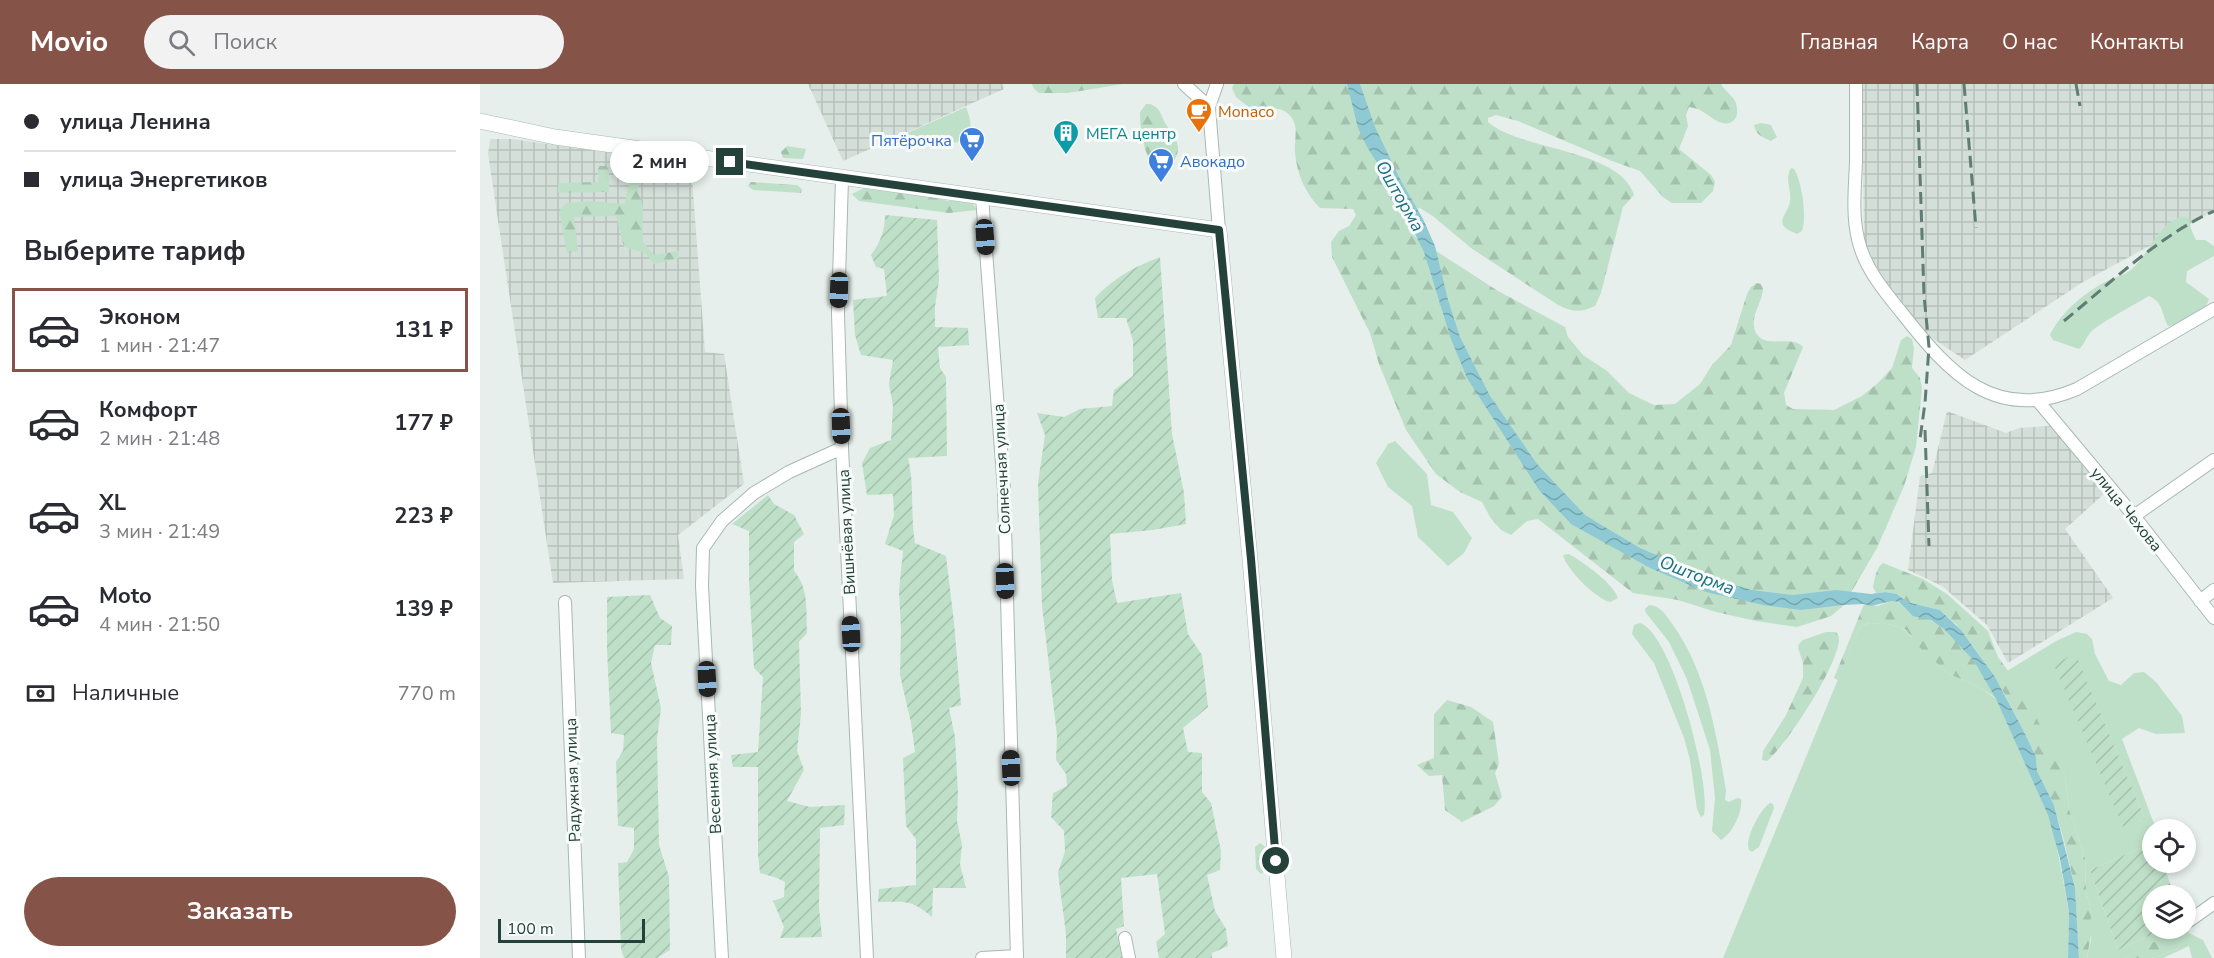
<!DOCTYPE html>
<html lang="ru">
<head>
<meta charset="utf-8">
<style>
	:root { --surface:#fff; --page:#f2f2f3; --text:#2b2b33; --muted:#7c7c81; --line:#e1e1e2; --accent:#855347 }
	body { margin:0; font-family:"Nunito Sans",sans-serif; background:var(--page); color:var(--text); height:100vh; display:flex; flex-direction:column; font-size:22px; white-space:nowrap }
	* { box-sizing:border-box; margin:0 }
	p { font-size:20px; color:var(--muted) }
	.icon { flex:none; width:33px; height:33px; fill:none; stroke:currentColor; stroke-width:2; stroke-linecap:round; stroke-linejoin:round }
	.map { position:relative; flex:1; overflow:hidden }
	.details { display:flex; flex-direction:column; background:var(--surface); width:480px }
	.details>* { flex:none }
	.banner { display:grid; align-content:center; height:132px; padding:0 24px; background:var(--surface) }
	.buttons { position:absolute; left:1662px; top:735px; display:grid; gap:12px }
	.buttons a { display:grid; place-items:center; width:54px; height:54px; border-radius:50%; background:var(--surface); box-shadow:0 3px 9px #0003; font-size:30px }
	.scale { position:absolute; left:18px; bottom:15px; width:147px; box-sizing:border-box; padding-left:6px; border:3px solid #24423a; border-top:0; font-size:16px; line-height:21px; white-space:nowrap; color:#24423a; -webkit-text-stroke:4px #f7fbf9; paint-order:stroke }
	.end { position:absolute; width:27px; height:27px; margin:-14px; border:8px solid #24423a; background:#fff; box-shadow:0 0 0 3px #fff }
	.from { border-radius:50% }
	.bubble { position:absolute; height:42px; border-radius:21px; background:var(--surface); box-shadow:0 3px 9px #0003; font-size:20px; font-weight:700; line-height:42px; text-align:center }
	.car { position:absolute; width:18px; height:36px; margin:-18px -9px; border-radius:8px; box-shadow:0 0 4px 2px #0007; background:linear-gradient(#222 24%,#8ab4d8 0 40%,#222 0 76%,#8ab4d8 0 86%,#222 0) }
	.banner b { display:flex; align-items:center; gap:21px; height:57px; font-size:22px }
	.banner b+b { border-top:2px solid var(--line) }
	.banner i { width:15px; height:15px; background:var(--text) }
	ul { padding:0; list-style:none }
	li { display:flex; align-items:center; gap:18px; height:84px; margin:0 12px 9px; padding:0 12px; border:3px solid transparent; border-radius:0px }
	li div { flex:1 }
	li b { display:block; font-size:22px }
	li em { font-style:normal; font-weight:700 }
	li.on { border-color:var(--accent) }
	li>.icon { width:54px; height:54px; stroke-width:1.5 }
	h2 { padding:0 24px; font-size:27px; line-height:72px }
	.pay { display:flex; align-items:center; gap:15px; height:66px; padding:0 24px; font-size:22px }
	.pay p { margin-inline-start:auto }
	.action { display:flex; gap:12px; margin-top:auto; padding:12px 24px }
	.action a { flex:1; height:69px; border-radius:36px; background:var(--accent); color:#fff; font-size:24px; font-weight:700; line-height:69px; text-align:center }
	header { display:flex; align-items:center; gap:36px; box-sizing:border-box; height:84px; padding:0 30px; background:var(--accent); color:#fff }
	header strong { font-size:28px }
	nav { display:flex; gap:33px; margin-inline-start:auto; font-size:21px }
	.search { width:420px; height:54px; background:var(--page); display:flex; align-items:center; gap:15px; box-sizing:border-box; padding:0 21px; border-radius:33px; color:var(--muted); font-size:22px }
	main { display:flex; flex:1; min-height:0 }
	.map>svg:first-child { display:block }
</style>
</head>
<body>
<header>
<strong>Movio</strong>
<div class="search"><svg class="icon" aria-label="search" viewBox="0 0 24 24"><circle cx="10" cy="10" r="6"/><path d="M15 15l6 6"/></svg>Поиск</div>
<nav><a>Главная</a><a>Карта</a><a>О нас</a><a>Контакты</a></nav>
</header>
<main>
<section class="details">
<div class="banner">
<b><i class="from"></i>улица Ленина</b>
<b><i></i>улица Энергетиков</b>
</div>
<h2>Выберите тариф</h2>
<ul>
<li class="on"><svg class="icon" aria-label="car" viewBox="0 0 24 24"><path d="M5 17H2v-5l4-1 3-4h7l3 4 3 1v5h-3M9 17h6M6 11h13"/><circle cx="7" cy="17" r="2"/><circle cx="17" cy="17" r="2"/></svg><div><b>Эконом</b><p>1 мин · 21:47</p></div><em>131 ₽</em></li>
<li><svg class="icon" aria-label="car" viewBox="0 0 24 24"><path d="M5 17H2v-5l4-1 3-4h7l3 4 3 1v5h-3M9 17h6M6 11h13"/><circle cx="7" cy="17" r="2"/><circle cx="17" cy="17" r="2"/></svg><div><b>Комфорт</b><p>2 мин · 21:48</p></div><em>177 ₽</em></li>
<li><svg class="icon" aria-label="car" viewBox="0 0 24 24"><path d="M5 17H2v-5l4-1 3-4h7l3 4 3 1v5h-3M9 17h6M6 11h13"/><circle cx="7" cy="17" r="2"/><circle cx="17" cy="17" r="2"/></svg><div><b>XL</b><p>3 мин · 21:49</p></div><em>223 ₽</em></li>
<li><svg class="icon" aria-label="car" viewBox="0 0 24 24"><path d="M5 17H2v-5l4-1 3-4h7l3 4 3 1v5h-3M9 17h6M6 11h13"/><circle cx="7" cy="17" r="2"/><circle cx="17" cy="17" r="2"/></svg><div><b>Moto</b><p>4 мин · 21:50</p></div><em>139 ₽</em></li>
</ul>
<div class="pay"><svg class="icon" aria-label="cash" viewBox="0 0 24 24"><path d="M3 7h18v10H3z"/><circle cx="12" cy="12" r="2"/></svg>Наличные<p>770 m</p></div>
<div class="action"><a>Заказать</a></div>
</section>
<div class="map">
<svg width="1734" height="874" viewBox="0 0 1734 874">
	<defs>
		<pattern id="industrial-grid" width="8" height="8" patternUnits="userSpaceOnUse" patternTransform="scale(1.5)"><rect width="8" height="8" fill="#d4dfda"/><path d="M0 4h8M4 0v8" fill="none" stroke="#b6c1bc"/></pattern>
		<pattern id="forest-firs" width="22" height="20" patternUnits="userSpaceOnUse" patternTransform="scale(1.5)"><rect width="22" height="20" fill="#bfe0c8"/><path d="M5 1l3.5 6h-7zM16 11l3.5 6h-7z" fill="#a4c1ad"/></pattern>
		<pattern id="garden-furrows" width="10" height="10" patternUnits="userSpaceOnUse" patternTransform="scale(1.5)"><rect width="10" height="10" fill="#bfe0c8"/><path d="M-1 1l2-2M0 10L10 0M9 11l2-2" fill="none" stroke="#a4c1ad"/></pattern>
		<pattern id="water-waves" width="16" height="10" patternUnits="userSpaceOnUse" patternTransform="scale(1.5)"><rect width="16" height="10" fill="#8ec9d4"/><path d="M0 5q4-4 8 0t8 0" fill="none" stroke="#74a5ad"/></pattern>
	</defs>
	<rect width="100%" height="100%" fill="#e6efeb"/>
	<!-- industrial -->
	<path fill="url(#industrial-grid)" d="M 328,0 L 522,0 L 524,5 L 363,77 Z
		M 1382,0 L 1734,0 L 1734,127 L 1603,198 L 1485,276 L 1449,252 L 1396,187 L 1384,154 Z
		M 10,55 L 32,55 L 211,80 L 225,268 L 244,270 L 264,400 L 198,451 L 204,495 L 73,499 L 8,70 Z
		M 1467,327 L 1526,349 L 1539,344 L 1571,342 L 1625,409 L 1585,445 L 1633,514 L 1528,579 L 1507,541 L 1462,502 L 1428,486 L 1440,392 L 1452,389 Z"/>
	<!-- green -->
	<path fill="#bfe0c8" fill-rule="evenodd" d="M 486,23 C 499,54 482,61 454,60 C 441,59 430,59 418,53 Z
		M 1311,84 L 1314,85 C 1322,97 1327,133 1322,147 L 1317,150 C 1290,140 1308,132 1310,117 C 1312,105 1304,96 1311,84 Z
		M 1704,132 L 1709,134 L 1711,145 L 1716,156 L 1725,156 L 1734,162 L 1734,172 L 1707,187 L 1706,198 L 1729,215 C 1724,231 1703,239 1688,242 C 1681,229 1684,219 1669,212 C 1656,220 1619,239 1610,249 C 1605,255 1605,260 1599,265 L 1573,256 L 1570,251 C 1581,228 1604,209 1627,197 C 1635,193 1646,191 1652,185 C 1669,170 1679,137 1704,132 Z
		M 915,357 L 947,390 L 951,421 L 973,428 L 992,454 L 984,469 L 968,482 L 938,453 L 932,422 L 908,403 L 896,379 L 908,360 Z
		M 1089,470 C 1103,478 1133,499 1138,514 L 1130,518 C 1116,515 1086,485 1083,471 Z
		M 1169,521 C 1182,522 1186,532 1193,541 C 1227,589 1236,649 1246,706 L 1245,716 L 1249,718 L 1257,714 L 1261,715 C 1263,728 1252,750 1241,756 L 1232,747 L 1235,714 L 1230,666 L 1207,595 L 1189,558 L 1166,529 L 1165,525 Z
		M 1160,539 C 1192,549 1231,699 1224,731 L 1221,733 L 1217,725 L 1210,676 L 1204,654 L 1174,579 L 1152,550 L 1154,541 Z
		M 1390,539 C 1404,540 1422,539 1430,552 L 1469,590 L 1499,603 L 1516,615 L 1568,730 L 1575,753 L 1589,828 L 1588,874 L 1243,874 L 1380,542 Z
		M 1596,548 L 1607,550 L 1612,555 L 1615,570 L 1629,597 L 1641,601 L 1654,589 L 1664,588 L 1676,598 L 1702,632 L 1705,649 L 1676,650 L 1659,644 L 1642,655 L 1676,745 L 1672,746 L 1672,759 L 1610,786 L 1638,866 L 1684,845 L 1702,845 L 1645,874 L 1607,874 L 1611,856 L 1610,822 L 1606,807 L 1605,774 L 1589,725 L 1585,691 L 1527,587 L 1576,557 ZM 1595,570 L 1665,735 L 1645,744 L 1644,744 Z
		M 1290,719 L 1293,720 L 1294,724 L 1279,763 L 1272,768 L 1269,766 C 1264,756 1280,725 1290,719 Z
		M 1709,849 L 1723,856 L 1732,874 L 1712,874 L 1709,862 L 1683,874 L 1672,874 L 1697,865 Z"/>
	<!-- forest -->
	<path fill="url(#forest-firs)" d="M 552,0 L 643,0 L 588,9 L 559,9 L 554,5 Z
		M 754,0 L 1241,0 C 1245,7 1253,12 1256,19 C 1257,24 1258,29 1256,33 C 1246,50 1228,29 1218,25 C 1215,24 1212,24 1209,23 L 1206,31 L 1208,42 L 1199,65 L 1231,91 L 1235,98 L 1233,107 L 1221,119 L 1192,119 L 1183,113 L 1160,87 L 1132,77 L 1038,37 L 1016,31 L 1008,34 L 1008,38 C 1041,67 1140,65 1154,111 L 1143,123 L 1121,209 L 1115,222 C 1101,229 1092,228 1078,221 L 991,164 L 954,133 L 940,124 L 929,127 C 924,140 929,147 939,156 L 1018,207 L 1085,243 L 1088,253 L 1103,271 L 1127,287 L 1149,309 L 1174,321 L 1195,320 L 1220,300 L 1232,281 L 1251,261 L 1267,210 L 1271,203 L 1277,199 L 1281,200 L 1283,204 C 1283,217 1272,229 1274,242 C 1278,269 1311,249 1323,263 L 1304,309 L 1306,321 L 1313,325 L 1354,326 L 1382,312 L 1399,298 L 1412,284 L 1421,256 L 1427,252 L 1432,255 L 1434,264 L 1432,284 L 1440,294 L 1442,304 L 1436,363 L 1424,402 L 1397,464 L 1363,522 L 1351,532 L 1317,543 L 1276,537 L 1236,528 L 1198,516 L 1153,509 L 1058,435 L 1047,437 L 1031,451 L 1021,446 L 1010,433 L 1002,418 L 980,408 L 956,390 L 926,346 L 899,280 L 890,249 L 852,173 L 851,158 L 859,147 L 869,142 L 876,131 L 873,125 L 840,124 C 825,109 817,90 815,69 C 814,60 817,49 815,41 C 810,21 787,23 771,25 L 756,13 L 752,4 Z
		M 666,20 C 678,20 680,28 684,37 C 689,47 699,55 698,66 C 697,79 681,89 672,78 C 662,66 660,42 660,28 Z
		M 1281,39 L 1291,41 L 1297,53 L 1291,57 C 1282,53 1276,51 1274,41 Z
		M 307,62 L 326,65 L 323,75 L 303,74 L 301,68 Z
		M 183,77 L 190,80 L 193,86 L 185,90 L 166,91 L 162,94 L 158,104 L 163,124 L 163,158 L 174,171 L 199,167 L 199,174 L 174,180 L 165,169 L 144,163 L 136,132 L 94,133 L 98,167 L 87,169 L 79,128 L 86,119 L 112,117 L 144,120 L 154,82 L 170,78 Z
		M 118,82 L 129,82 L 129,108 L 78,109 L 78,99 L 118,98 Z
		M 271,98 L 317,101 L 322,105 L 321,109 L 273,106 L 268,102 Z
		M 384,104 L 442,110 L 468,117 L 491,117 L 497,126 L 469,129 L 379,117 L 372,110 Z
		M 1403,479 L 1443,495 L 1467,510 L 1508,547 L 1518,573 L 1544,609 L 1585,691 L 1589,725 L 1605,774 L 1606,807 L 1610,822 L 1612,845 L 1607,874 L 1599,874 L 1595,804 L 1584,757 L 1574,721 L 1557,687 L 1556,673 L 1524,609 L 1499,570 L 1476,540 L 1460,526 L 1427,518 L 1417,510 L 1405,508 L 1396,509 L 1393,503 C 1395,494 1396,484 1403,479 Z
		M 1412,517 C 1422,518 1423,524 1430,528 C 1437,532 1445,533 1452,537 C 1482,553 1501,586 1516,614 L 1499,603 L 1469,590 L 1438,562 L 1426,546 L 1413,541 L 1390,539 L 1380,542 L 1358,596 L 1354,594 L 1384,520 L 1398,522 Z
		M 1346,548 L 1356,548 C 1358,551 1359,552 1359,556 C 1358,581 1307,661 1287,677 L 1282,676 L 1283,667 L 1305,633 L 1323,594 L 1323,579 L 1318,564 L 1319,560 L 1323,556 Z
		M 967,616 L 991,623 L 1013,638 L 1019,680 L 1015,689 L 1022,713 L 1014,722 L 982,738 L 965,726 L 962,691 L 949,692 L 937,681 L 954,674 L 954,630 Z
		M 780,759 L 787,764 L 787,784 L 781,790 L 776,785 L 775,763 Z
		M 1707,843 L 1709,849 L 1697,865 L 1672,874 L 1645,874 L 1698,845 Z"/>
	<!-- garden -->
	<path fill="url(#garden-furrows)" d="M 405,131 L 457,136 L 459,196 L 455,222 L 455,243 L 488,244 L 489,261 L 458,263 L 460,284 L 466,293 L 467,372 L 428,374 C 435,402 430,431 435,459 L 466,472 L 474,538 L 481,621 L 469,624 L 475,653 L 478,709 L 477,737 L 482,761 L 480,780 L 486,804 L 453,804 L 452,833 C 431,815 425,818 398,818 L 399,805 L 436,801 L 436,755 L 426,742 L 423,674 L 435,668 L 431,639 L 420,591 L 421,546 L 419,507 L 423,467 L 405,460 L 414,431 L 413,410 L 387,411 L 382,379 L 390,364 L 411,356 L 413,322 L 409,300 L 413,276 L 381,271 L 375,251 L 373,216 L 407,212 L 404,185 L 396,183 L 391,171 C 400,159 405,147 405,131 Z
		M 680,173 L 692,350 L 704,409 L 706,440 L 673,446 L 630,450 L 632,496 L 637,519 L 701,509 L 708,550 L 722,571 L 728,623 L 703,644 L 708,668 L 722,669 L 722,708 L 731,719 L 741,767 L 740,786 L 727,791 L 735,827 L 746,845 L 748,862 L 732,869 L 732,874 L 679,874 L 676,858 L 685,850 L 677,790 L 641,794 L 644,842 L 636,845 L 642,874 L 586,874 L 586,850 L 578,789 L 585,767 L 584,747 L 571,733 L 573,709 L 587,702 L 586,690 L 576,676 L 577,652 L 562,521 L 558,399 L 565,351 L 557,329 L 584,333 L 600,325 L 632,322 L 634,306 L 653,292 L 653,257 L 646,234 L 618,234 L 615,214 C 635,193 654,183 680,173 Z
		M 288,411 L 294,420 L 314,431 L 324,450 L 314,458 L 314,487 C 329,504 326,527 327,549 L 319,558 L 321,630 L 317,667 L 324,686 L 307,717 L 330,723 L 365,721 L 364,741 L 340,744 L 339,824 L 342,853 L 300,854 L 304,843 L 293,817 L 304,813 L 305,798 L 297,794 L 280,789 L 278,771 L 278,683 L 253,683 L 251,671 L 278,668 L 283,593 L 274,584 L 269,497 L 269,447 L 252,440 Z
		M 170,511 L 180,534 L 192,542 L 191,561 L 175,561 L 171,579 L 181,624 L 177,655 L 179,761 L 189,793 L 190,866 L 177,874 L 144,874 L 141,865 L 138,779 L 147,778 L 154,765 L 154,744 L 138,742 L 136,678 L 143,667 L 144,651 L 131,649 L 127,565 L 127,513 Z
		M 1595,569 L 1665,735 L 1644,745 L 1574,581 Z
		M 1672,759 L 1672,778 L 1683,779 L 1694,811 L 1672,812 L 1672,844 L 1684,845 L 1638,866 L 1610,786 Z"/>
	<!-- water -->
	<path fill="url(#water-waves)" d="M 867,0 L 880,0 L 895,43 L 920,95 L 943,135 L 955,162 L 968,216 L 980,253 L 1010,312 L 1057,380 L 1105,431 L 1160,464 L 1227,493 L 1272,506 L 1313,511 L 1356,506 L 1391,510 L 1405,508 L 1417,510 L 1427,518 L 1460,526 L 1481,546 L 1515,593 L 1542,644 L 1556,673 L 1557,687 L 1574,721 L 1595,804 L 1599,874 L 1588,874 L 1589,828 L 1580,775 L 1568,731 L 1516,615 L 1494,577 L 1464,545 L 1451,536 L 1433,532 L 1419,518 L 1412,517 L 1391,522 L 1384,520 L 1363,521 L 1321,526 L 1283,521 L 1226,508 L 1170,484 L 1091,440 L 1059,406 L 987,294 L 971,255 L 944,168 L 930,140 L 925,122 L 887,63 L 878,44 Z"/>
	<g fill="none" stroke-linecap="round" stroke-linejoin="round">
		<defs>
			<path id="minor" d="M 704,0 L 729,23 L 739,146
				M 1376,0 C 1376,26 1376,52 1376,78 C 1375,103 1372,130 1378,155 C 1384,183 1404,207 1422,229 C 1469,289 1515,340 1597,305 L 1734,225
				M 729,23 L 737,0
				M 362,94 L 358,229 L 362,364 L 387,874
				M 502,113 L 524,406 L 537,874
				M 1558,317 L 1654,432 L 1734,534
				M 1654,432 L 1734,376
				M 1720,517 L 1734,506
				M 85,518 L 99,874
				M 1709,837 L 1734,819
				M 645,854 L 649,874
				M 242,874 L 222,502 L 223,464 L 242,437 L 274,409 L 309,388 L 362,364
				M 502,874 L 537,872"/>
			<path id="tertiary" d="M 0,37 L 75,53 L 739,146 L 770,475 L 804,874"/>
		</defs>
		<!-- minor casing -->
		<use href="#minor" stroke="#a8b8b2" stroke-width="14"/>
		<!-- tertiary casing -->
		<use href="#tertiary" stroke="#a8b8b2" stroke-width="16"/>
		<!-- minor -->
		<use href="#minor" stroke="#fff" stroke-width="12"/>
		<!-- tertiary -->
		<use href="#tertiary" stroke="#fff" stroke-width="15"/>
		<!-- rail -->
		<path stroke="#5f7d75" stroke-width="3" stroke-dasharray="12 6" stroke-linecap="butt" d="M 1437,0 L 1444,211 L 1449,263 L 1445,319 L 1440,355
			M 1484,0 L 1496,144
			M 1596,0 L 1600,22
			M 1584,237 C 1629,200 1680,151 1734,127
			M 1445,346 L 1449,462"/>
	</g>
	<g fill="none" stroke-linecap="round" stroke-linejoin="round">
		<!-- route -->
		<path stroke="#24423a" stroke-width="8" d="M 250,78 L 739,146 L 771,475 L 796,777"/>
	</g>
	<!-- icons -->
	<defs>
		<symbol id="cafe-pin" viewBox="-11 -11 22 30"><path d="M0 17L-7.5 6A9.5 9.5 0 1 1 7.5 6Z" fill="#e8710a" stroke="#f7fbf9"/><path d="M-5.5-4.5H6V0H3Q3 3.5 0 3.5H-2.5Q-5.5 3.5-5.5 0ZM3-3.2v2h1.7v-2ZM-6 4.5H4V6H-6Z" fill="#fff"/></symbol>
		<symbol id="building-pin" viewBox="-11 -11 22 30"><path d="M0 17L-7.5 6A9.5 9.5 0 1 1 7.5 6Z" fill="#0f9aa8" stroke="#f7fbf9"/><path d="M-4-6H4V6H1V3H-1V6H-4ZM-2.5-4.3h1.7v1.8h-1.7ZM.8-4.3h1.7v1.8H.8ZM-2.5-1h1.7V.8h-1.7ZM.8-1h1.7V.8H.8Z" fill="#fff"/></symbol>
		<symbol id="supermarket-pin" viewBox="-11 -11 22 30"><path d="M0 17L-7.5 6A9.5 9.5 0 1 1 7.5 6Z" fill="#3f7fe0" stroke="#f7fbf9"/><path d="M-6-5.5h2.5l.6 2H6L4.5 2H-2.5L-4.4-4H-6ZM-1.5 3.2a1.3 1.3 0 1 0 .1 0ZM3 3.2a1.3 1.3 0 1 0 .1 0Z" fill="#fff"/></symbol>
	</defs>
	<g fill-rule="evenodd">
		<use href="#cafe-pin" x="704" y="12" width="30" height="40"/>
		<use href="#building-pin" x="571" y="34" width="30" height="40"/>
		<use href="#supermarket-pin" x="477" y="41" width="30" height="40"/>
		<use href="#supermarket-pin" x="666" y="62" width="30" height="40"/>
	</g>
	<g text-anchor="middle" stroke-width="6" stroke-linejoin="round" paint-order="stroke">
		<!-- food labels -->
		<g font-size="16" fill="#c56008" stroke="#f7fbf9" text-anchor="start">
			<text x="738" y="33">Monaco</text>
		</g>
		<!-- culture labels -->
		<g font-size="16" fill="#0d838f" stroke="#f7fbf9" text-anchor="start">
			<text x="606" y="55">МЕГА центр</text>
		</g>
		<!-- shop labels -->
		<g font-size="16" fill="#366cbe" stroke="#f7fbf9" text-anchor="end">
			<text x="472" y="62">Пятёрочка</text>
			<text x="700" y="83" text-anchor="start">Авокадо</text>
		</g>
		<!-- street labels -->
		<g font-size="16" fill="#24423a" stroke="#f7fbf9">
			<text transform="translate(521 385) rotate(-93)" y="6">Солнечная улица</text>
			<text transform="translate(1647 425) rotate(51)" y="6">улица Чехова</text>
			<text transform="translate(366 448) rotate(-93)" y="6">Вишнёвая улица</text>
			<text transform="translate(232 690) rotate(-93)" y="6">Весенняя улица</text>
			<text transform="translate(92 696) rotate(-92)" y="6">Радужная улица</text>
		</g>
		<!-- water labels -->
		<g font-size="18" font-style="italic" fill="#1c6f80" stroke="#f7fbf9">
			<text transform="translate(920 112) rotate(60)" y="6">Ошторма</text>
			<text transform="translate(1217 491) rotate(21)" y="6">Ошторма</text>
		</g>
	</g>
</svg>
<div class="buttons">
<a><svg class="icon" aria-label="locate" viewBox="0 0 24 24"><circle cx="12" cy="12" r="6"/><path d="M12 2v4M12 18v4M2 12h4M18 12h4"/></svg></a>
<a><svg class="icon" aria-label="layers" viewBox="0 0 24 24"><path d="M12 4l9 5-9 5-9-5zM3 14l9 5 9-5"/></svg></a>
</div>
<div class="scale">100 m</div>
<i class="end from" style="left:796px;top:777px"></i>
<i class="end" style="left:250px;top:78px"></i>
<div class="bubble" style="left:130px;top:57px;width:99px">2 мин</div>
<i class="car" style="left:505px;top:153px;rotate:176deg"></i>
<i class="car" style="left:359px;top:206px;rotate:182deg"></i>
<i class="car" style="left:361px;top:342px;rotate:178deg"></i>
<i class="car" style="left:525px;top:497px;rotate:178deg"></i>
<i class="car" style="left:371px;top:550px;rotate:357deg"></i>
<i class="car" style="left:227px;top:595px;rotate:177deg"></i>
<i class="car" style="left:531px;top:684px;rotate:358deg"></i>
</div>
</main>
</body>
</html>
